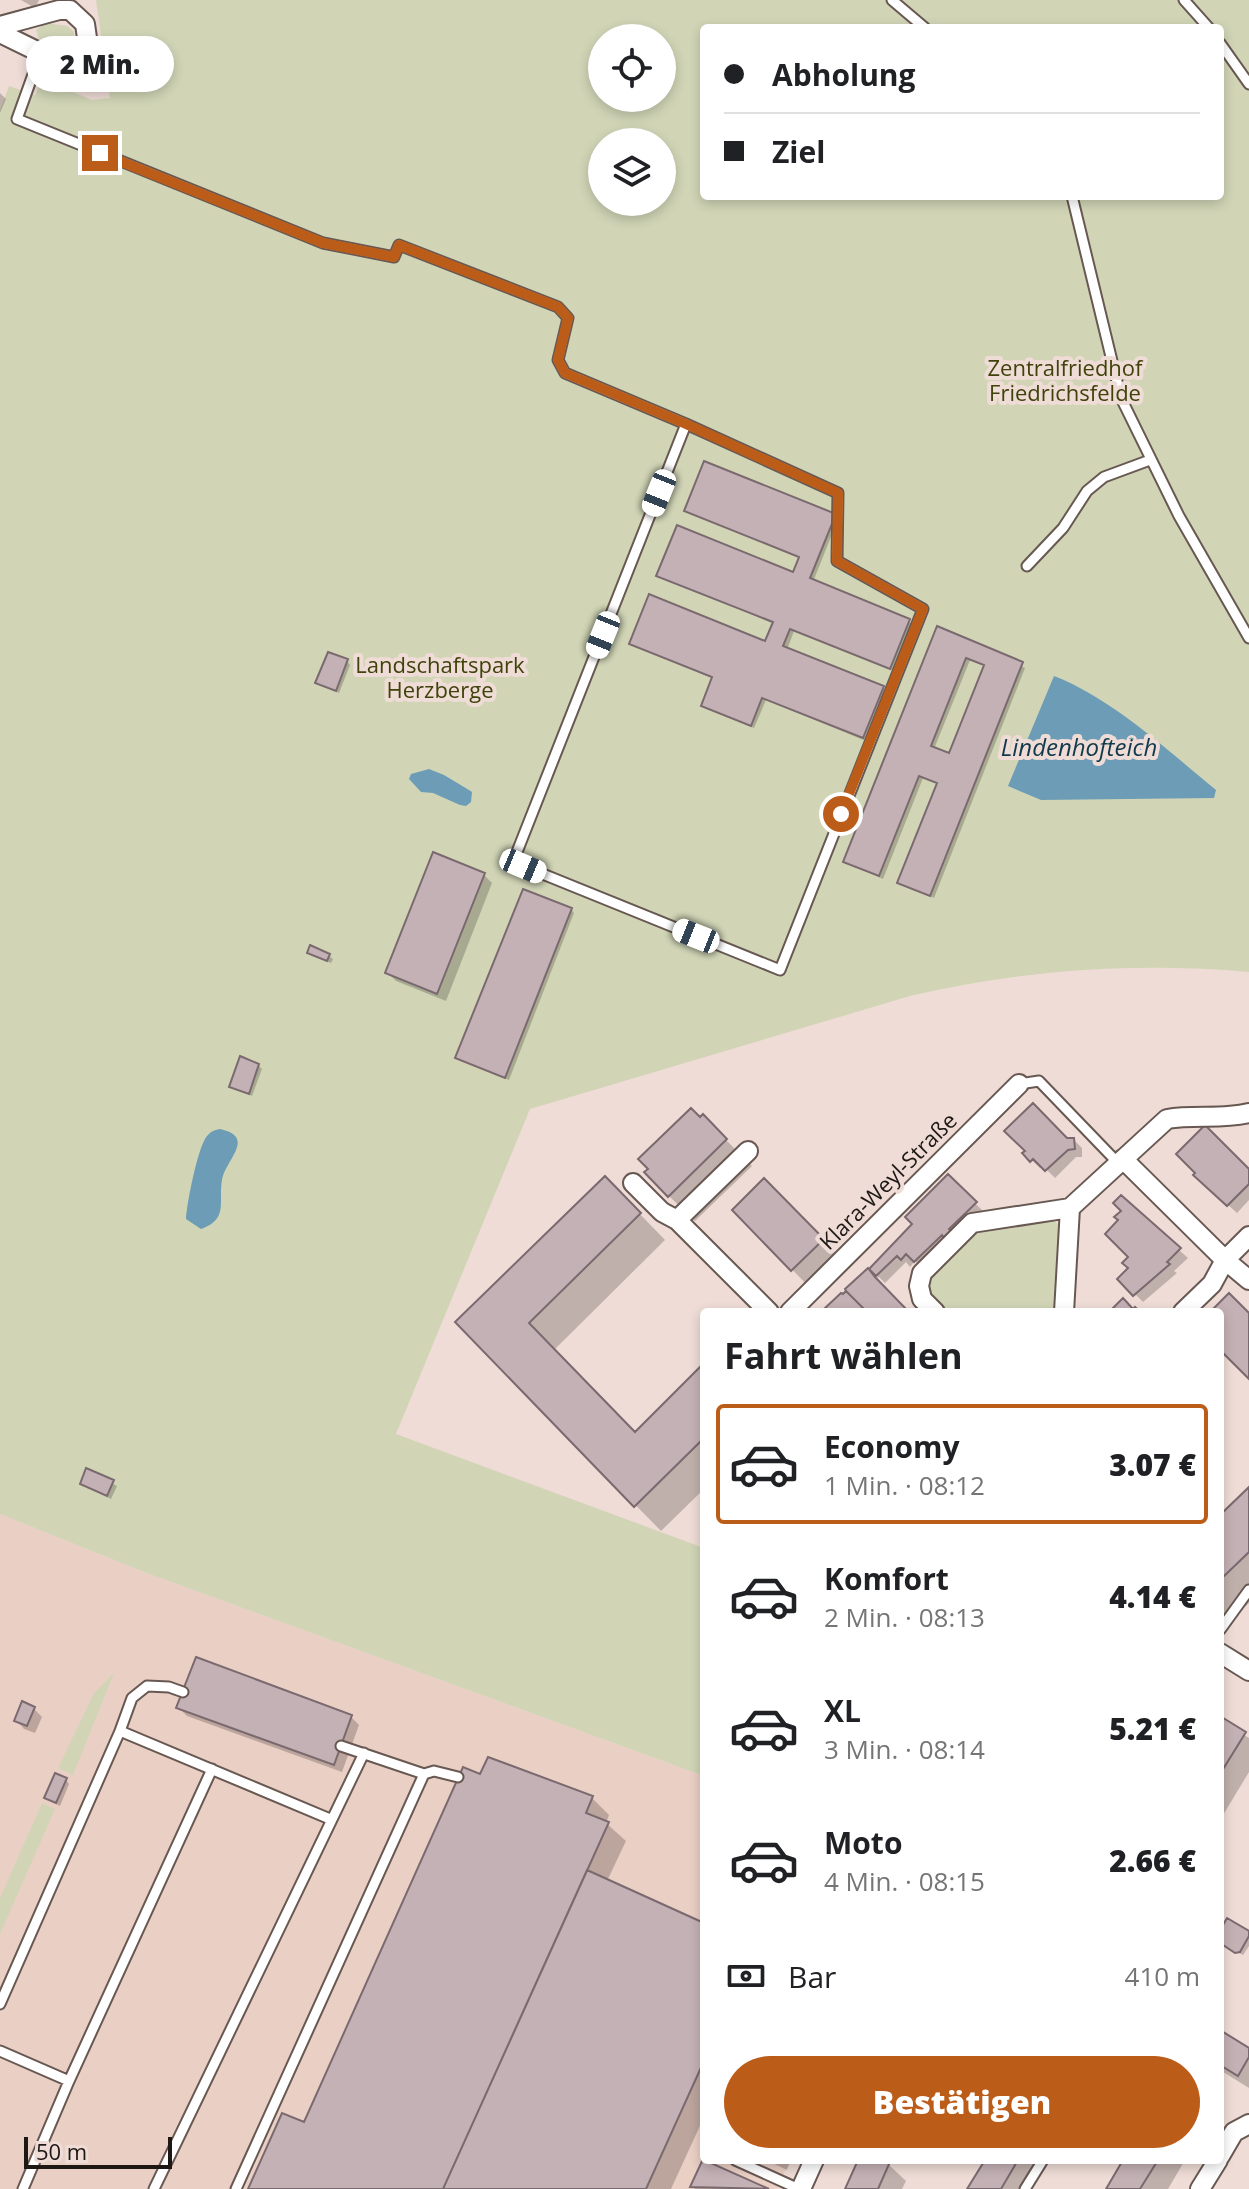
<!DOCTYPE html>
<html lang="de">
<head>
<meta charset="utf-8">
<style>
	:root { --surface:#fff; --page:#f6f6f6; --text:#202124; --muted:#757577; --line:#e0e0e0; --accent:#bc5c19 }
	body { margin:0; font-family:"Open Sans",sans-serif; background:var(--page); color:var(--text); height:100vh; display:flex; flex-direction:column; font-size:30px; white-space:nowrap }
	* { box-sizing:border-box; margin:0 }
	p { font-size:26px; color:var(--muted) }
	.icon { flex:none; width:44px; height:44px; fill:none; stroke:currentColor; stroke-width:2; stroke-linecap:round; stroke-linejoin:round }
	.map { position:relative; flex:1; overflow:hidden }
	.side { position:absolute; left:700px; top:1308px; width:524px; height:856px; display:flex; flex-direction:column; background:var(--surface); border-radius:8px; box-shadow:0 4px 12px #0003 }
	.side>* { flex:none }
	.hud { position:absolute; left:700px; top:24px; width:524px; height:176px; border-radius:8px; box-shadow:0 4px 12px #0003; display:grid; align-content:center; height:176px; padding:0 24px; background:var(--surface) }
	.controls { position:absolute; left:588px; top:24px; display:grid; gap:16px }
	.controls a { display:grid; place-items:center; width:88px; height:88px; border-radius:50%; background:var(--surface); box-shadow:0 4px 12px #0003; font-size:40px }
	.scale { position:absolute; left:24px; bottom:20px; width:148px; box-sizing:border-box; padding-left:8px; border:4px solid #1e1815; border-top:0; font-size:22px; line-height:28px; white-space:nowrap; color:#1e1815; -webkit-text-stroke:6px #efdcd6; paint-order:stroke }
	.end { position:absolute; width:36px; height:36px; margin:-18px; border:10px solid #bc5c19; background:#fff; box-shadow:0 0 0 4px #fff }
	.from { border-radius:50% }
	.bubble { position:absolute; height:56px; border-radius:28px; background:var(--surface); box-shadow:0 4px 12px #0003; font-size:26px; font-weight:800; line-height:56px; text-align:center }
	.car { position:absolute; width:24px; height:48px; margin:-24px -12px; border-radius:10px; box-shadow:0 0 6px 2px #0007; background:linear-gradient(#fff 24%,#345 0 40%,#fff 0 76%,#345 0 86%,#fff 0) }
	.hud b { display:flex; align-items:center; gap:28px; height:76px; font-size:30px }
	.hud b+b { border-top:2px solid var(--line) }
	.hud i { width:20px; height:20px; background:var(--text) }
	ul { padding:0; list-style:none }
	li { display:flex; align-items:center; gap:24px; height:120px; margin:0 16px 12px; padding:0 8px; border:4px solid transparent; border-radius:8px }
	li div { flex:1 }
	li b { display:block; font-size:30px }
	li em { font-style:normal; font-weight:800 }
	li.active { border-color:var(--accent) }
	li>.icon { width:72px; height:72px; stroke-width:1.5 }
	h2 { padding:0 24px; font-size:36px; line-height:96px }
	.pay { display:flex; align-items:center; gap:20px; height:88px; padding:0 24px; font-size:30px }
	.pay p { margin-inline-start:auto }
	.primary-button { display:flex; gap:16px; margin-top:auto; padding:16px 24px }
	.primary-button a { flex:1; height:92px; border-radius:48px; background:var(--accent); color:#fff; font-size:32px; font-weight:800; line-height:92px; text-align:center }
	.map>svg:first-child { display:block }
</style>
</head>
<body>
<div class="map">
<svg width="1249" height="2189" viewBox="0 0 1249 2189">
	<rect width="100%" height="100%" fill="#efdcd6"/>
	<!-- built -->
	<path fill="#eacfc5" d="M 0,1514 L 144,1572 L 704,1776 L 704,2160 L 790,2160 L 777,2189 L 0,2189 Z"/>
	<!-- green -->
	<path fill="#d1d5b6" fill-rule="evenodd" d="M 96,0 L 1249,0 L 1249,972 C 1132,962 1024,970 910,996 L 530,1109 L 396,1434 L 704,1548 L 704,1776 L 144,1572 L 0,1514 L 0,110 L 9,86 L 35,95 L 42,79 L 92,100 L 110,98 ZM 704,28 L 1220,28 L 1220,196 L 704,196 ZM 602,38 L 662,38 L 662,98 L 602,98 ZM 602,142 L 662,142 L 662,202 L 602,202 Z
		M 46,23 L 68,26 L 74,32 L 74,37 L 65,48 L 39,39 L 36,30 Z
		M 1050,1218 L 1062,1227 L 1058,1312 L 942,1312 C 935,1306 927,1295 927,1285 C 928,1275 966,1237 977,1232 C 994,1223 1030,1221 1050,1218 Z
		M 114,1673 L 73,1775 L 58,1768 L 94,1693 Z
		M 42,1803 L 55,1809 L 0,1934 L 0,1898 Z"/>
	<!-- water -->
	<path fill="#6d9cb6" d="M 1054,676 C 1113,699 1167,750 1216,790 L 1214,798 L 1041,800 L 1008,786 Z
		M 429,769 L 444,775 L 469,790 L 472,792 L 471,802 L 466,806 L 460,805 L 433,793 L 421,792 L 409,779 L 411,774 Z
		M 220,1129 C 257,1137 225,1160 222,1180 C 218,1202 229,1219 201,1229 L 186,1219 C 187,1202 197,1153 205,1139 C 209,1132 214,1130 220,1129 Z"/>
	<!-- shadow -->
	<path fill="#0003" fill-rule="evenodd" d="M 21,0 L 39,0 L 35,8 Z
		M 0,93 L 6,99 L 0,113 Z
		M 686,510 L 838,519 L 813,582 L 913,624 L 894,671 L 794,631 L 787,650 L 886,691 L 866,741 L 766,700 L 754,728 L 707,709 L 703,705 L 714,679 L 632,644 L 766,643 L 774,624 L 659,575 L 794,574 L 801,558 Z
		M 938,629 L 1025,668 L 934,898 L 900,882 L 939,784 L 923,778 L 883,879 L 846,862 ZM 970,660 L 986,666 L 950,756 L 934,749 Z
		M 347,661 L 350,665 L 339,693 L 318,682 Z
		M 484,875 L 492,883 L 446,1001 L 396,981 L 387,972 Z
		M 571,909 L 574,913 L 509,1080 L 461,1061 L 457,1057 Z
		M 311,948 L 329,956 L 333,959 L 331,963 L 313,956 L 309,952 Z
		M 258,1065 L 262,1069 L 252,1096 L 231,1086 Z
		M 703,1117 L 752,1166 L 695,1221 L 669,1196 Z
		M 1067,1140 L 1074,1140 L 1082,1148 L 1082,1157 L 1076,1157 L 1055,1178 L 1042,1165 L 1040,1168 L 1025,1154 Z
		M 1249,1172 L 1249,1200 L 1237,1213 L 1204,1183 Z
		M 948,1177 L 983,1211 L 924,1269 L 915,1261 L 910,1267 L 906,1262 L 885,1283 L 879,1277 L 876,1279 L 907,1312 L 870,1312 L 875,1279 L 878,1276 L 871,1269 L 915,1224 Z
		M 605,1178 L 665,1240 L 553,1351 L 635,1434 L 704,1366 L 704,1489 L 661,1531 L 457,1323 Z
		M 764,1181 L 849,1266 L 818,1296 L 734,1210 Z
		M 1121,1198 L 1188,1258 L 1174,1271 L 1177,1273 L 1143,1302 L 1120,1279 L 1131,1268 L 1121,1220 L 1124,1211 Z
		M 88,1471 L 117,1486 L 111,1499 L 82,1484 Z
		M 1249,1489 L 1249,1603 L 1227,1624 L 1220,1618 L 1220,1518 Z
		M 179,1708 L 351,1717 L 359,1725 L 342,1772 L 187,1716 Z
		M 34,1709 L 42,1717 L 35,1733 L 24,1729 L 16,1720 Z
		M 1220,1721 L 1249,1738 L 1249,1772 L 1220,1820 Z
		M 481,1777 L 592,1798 L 609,1815 L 606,1823 L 626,1841 L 607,1881 L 704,1925 L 704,2117 L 671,2189 L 250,2189 L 305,2125 Z
		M 66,1780 L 69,1784 L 60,1806 L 50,1801 L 46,1798 Z
		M 1249,1933 L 1249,1946 L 1243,1955 L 1220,1943 L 1220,1934 Z
		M 1220,2032 L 1249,2050 L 1249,2088 L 1220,2070 Z
		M 766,2160 L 791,2160 L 787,2170 Z
		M 861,2160 L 880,2160 L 888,2164 L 906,2181 L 902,2189 L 848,2189 Z
		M 987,2160 L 1046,2160 L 1028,2189 L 970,2189 Z
		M 1126,2160 L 1185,2160 L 1168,2189 L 1108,2189 Z
		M 704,2161 L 764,2189 L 695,2189 L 692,2186 Z"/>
	<!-- building -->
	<path fill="#c4b1b6" stroke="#7a696e" stroke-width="2" fill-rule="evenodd" d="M 704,461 L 836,514 L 810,578 L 910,619 L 890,669 L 790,629 L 783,646 L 884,686 L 863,738 L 762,698 L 751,726 L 701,706 L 712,677 L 629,644 L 649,594 L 765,641 L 773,622 L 656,576 L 677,525 L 793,572 L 799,557 L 684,511 Z
		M 937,626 L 1023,662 L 930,896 L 897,883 L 937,783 L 919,776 L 879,876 L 843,862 ZM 966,658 L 984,665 L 949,753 L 931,746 Z
		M 328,652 L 348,659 L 336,691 L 315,683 Z
		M 433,852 L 485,873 L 437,994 L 385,973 Z
		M 523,889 L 572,908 L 505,1078 L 455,1058 Z
		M 310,945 L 330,954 L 327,961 L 307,953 Z
		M 240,1056 L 259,1064 L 249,1094 L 229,1087 Z
		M 1033,1103 L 1067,1138 L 1074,1138 L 1075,1149 L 1068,1150 L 1045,1171 L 1033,1159 L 1030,1162 L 1022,1153 L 1025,1151 L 1004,1131 Z
		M 691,1108 L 700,1117 L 703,1114 L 727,1139 L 668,1197 L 644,1172 L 648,1169 L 638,1159 Z
		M 1205,1125 L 1249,1169 L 1249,1184 L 1227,1206 L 1193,1175 L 1195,1173 L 1176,1154 Z
		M 948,1174 L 977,1202 L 949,1229 L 951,1231 L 944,1238 L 942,1235 L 914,1262 L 906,1254 L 901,1260 L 897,1256 L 876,1276 L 869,1269 L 912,1224 L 905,1217 Z
		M 605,1176 L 641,1213 L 529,1323 L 635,1432 L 704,1363 L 704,1438 L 634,1507 L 455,1322 Z
		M 764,1178 L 824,1239 L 791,1271 L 732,1210 Z
		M 1121,1195 L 1181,1248 L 1167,1262 L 1170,1264 L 1133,1296 L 1117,1279 L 1128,1268 L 1122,1263 L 1128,1257 L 1105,1234 L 1118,1220 L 1114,1217 L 1121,1211 L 1113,1203 Z
		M 868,1268 L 875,1277 L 909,1312 L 867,1312 L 846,1291 L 845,1289 Z
		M 846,1291 L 867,1312 L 827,1312 L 824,1309 L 841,1293 L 843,1294 Z
		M 1229,1293 L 1249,1313 L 1249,1379 L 1220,1350 L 1220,1312 L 1210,1312 Z
		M 1123,1298 L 1133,1309 L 1135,1307 L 1140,1312 L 1109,1312 Z
		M 86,1468 L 114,1480 L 107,1496 L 80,1484 Z
		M 1249,1487 L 1249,1552 L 1220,1580 L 1220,1515 Z
		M 196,1657 L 352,1715 L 334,1765 L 176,1708 Z
		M 22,1701 L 35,1707 L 27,1726 L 14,1721 Z
		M 1220,1716 L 1246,1732 L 1220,1774 Z
		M 488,1757 L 593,1796 L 586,1813 L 609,1822 L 443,2189 L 248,2189 L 282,2113 L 304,2122 L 463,1767 L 480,1774 Z
		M 55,1773 L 67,1778 L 56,1803 L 44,1798 Z
		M 587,1870 L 704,1923 L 704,2061 L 646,2189 L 443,2189 Z
		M 1227,1918 L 1249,1931 L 1249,1936 L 1240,1952 L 1235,1953 L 1220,1943 L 1220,1930 Z
		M 1220,2030 L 1249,2048 L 1249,2057 L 1238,2076 L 1220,2065 Z
		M 703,2159 L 704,2160 L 769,2189 L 690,2187 Z
		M 858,2160 L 890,2162 L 878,2189 L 845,2189 Z
		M 985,2160 L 1018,2160 L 1001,2189 L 967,2189 Z
		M 1123,2160 L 1158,2160 L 1140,2189 L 1106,2189 Z"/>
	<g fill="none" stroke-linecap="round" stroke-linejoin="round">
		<defs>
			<path id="lane" d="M 892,0 L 925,28
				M 1184,0 L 1209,28
				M 1220,43 L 1249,84
				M 40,55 L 17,119 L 323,243 L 394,257 L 399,245 L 558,307 L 568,318 L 558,360 L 565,373 L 686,424 L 838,493 L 837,561 L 923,609 L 780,970 L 513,862 L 686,424
				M 1072,196 L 1121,398 L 1179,516 L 1249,638
				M 1027,566 L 1063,528 L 1087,491 L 1104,477 L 1150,460
				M 1019,1084 L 1039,1081 L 1118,1163
				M 1220,1630 L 1249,1590
				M 183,1692 L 169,1687 L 147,1686 L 132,1698 L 120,1731 L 330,1819
				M 341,1746 L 424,1774
				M 0,2004 L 120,1731
				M 0,2051 L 69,2081
				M 735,2160 L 799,2189
				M 23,2189 L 69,2081 L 212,1769
				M 154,2189 L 364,1753
				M 236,2189 L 424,1774 L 434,1771 L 458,1777
				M 1025,2189 L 1043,2160"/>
			<path id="street" d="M 0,26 L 59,10 L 70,10 L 85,24 L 92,73 L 90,77 L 0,33
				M 1123,1159 L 1225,1260 L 1249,1280
				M 633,1183 L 662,1212 L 677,1220 L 769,1312
				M 677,1220 L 748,1151
				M 790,1312 L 1019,1084
				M 935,1312 L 922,1299 L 919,1286 L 922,1273 L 972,1223 L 1070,1208 L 1167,1119 C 1195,1114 1222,1120 1249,1113
				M 1064,1312 L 1070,1208
				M 1183,1312 L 1212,1284 L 1225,1260 L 1249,1236
				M 1220,1653 L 1249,1671
				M 1220,2156 L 1234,2132 L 1249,2124
				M 801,2189 L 814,2160
				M 1200,2189 L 1218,2160"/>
		</defs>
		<!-- lane casing -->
		<use href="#lane" stroke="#685852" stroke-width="13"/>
		<!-- street casing -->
		<use href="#street" stroke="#685852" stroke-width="22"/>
		<!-- lane -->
		<use href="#lane" stroke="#fff" stroke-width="9"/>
		<!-- street -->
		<use href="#street" stroke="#fff" stroke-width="18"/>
	</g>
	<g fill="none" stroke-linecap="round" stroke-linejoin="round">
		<!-- route -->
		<path stroke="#bc5c19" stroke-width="10" d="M 100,153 L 323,243 L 394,257 L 399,245 L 558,307 L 568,318 L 558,360 L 565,373 L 686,424 L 838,493 L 837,561 L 923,609 L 841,814"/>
	</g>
	<g text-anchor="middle" stroke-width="8" stroke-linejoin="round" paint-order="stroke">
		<!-- park labels -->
		<g font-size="22" fill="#3f420a" stroke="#efdcd6">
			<text x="1065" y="376">Zentralfriedhof<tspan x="1065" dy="25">Friedrichsfelde</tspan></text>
			<text x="440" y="673">Landschaftspark<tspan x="440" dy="25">Herzberge</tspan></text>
		</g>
		<!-- street labels -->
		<g font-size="22" fill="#1e1815" stroke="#efdcd6">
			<text transform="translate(888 1181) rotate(-45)" y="8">Klara-Weyl-Straße</text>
		</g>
		<!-- water labels -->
		<g font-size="24" font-style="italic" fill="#10394c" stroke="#efdcd6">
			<text x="1079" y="756">Lindenhofteich</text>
		</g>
	</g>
</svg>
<div class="controls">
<a><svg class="icon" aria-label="locate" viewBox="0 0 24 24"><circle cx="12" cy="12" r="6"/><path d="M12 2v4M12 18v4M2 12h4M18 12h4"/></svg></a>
<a><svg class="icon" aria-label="layers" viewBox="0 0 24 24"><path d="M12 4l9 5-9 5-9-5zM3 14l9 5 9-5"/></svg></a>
</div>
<div class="scale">50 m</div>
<i class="end from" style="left:841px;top:814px"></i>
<i class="end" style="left:100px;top:153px"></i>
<div class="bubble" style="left:26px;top:36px;width:148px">2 Min.</div>
<i class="car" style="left:659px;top:493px;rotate:202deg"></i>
<i class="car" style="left:603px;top:635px;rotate:202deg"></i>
<i class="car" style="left:523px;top:866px;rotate:113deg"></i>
<i class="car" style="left:696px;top:936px;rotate:292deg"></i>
<div class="hud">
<b><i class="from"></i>Abholung</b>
<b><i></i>Ziel</b>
</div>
<section class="side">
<h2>Fahrt wählen</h2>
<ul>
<li class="active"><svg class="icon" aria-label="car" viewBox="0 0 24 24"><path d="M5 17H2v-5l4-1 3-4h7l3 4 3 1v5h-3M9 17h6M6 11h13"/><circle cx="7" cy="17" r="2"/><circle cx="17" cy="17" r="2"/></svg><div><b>Economy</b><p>1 Min. · 08:12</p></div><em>3.07 €</em></li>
<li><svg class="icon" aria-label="car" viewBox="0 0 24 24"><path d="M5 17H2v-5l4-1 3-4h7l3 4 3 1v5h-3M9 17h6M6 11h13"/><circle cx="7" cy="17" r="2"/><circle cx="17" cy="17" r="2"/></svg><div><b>Komfort</b><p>2 Min. · 08:13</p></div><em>4.14 €</em></li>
<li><svg class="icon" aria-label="car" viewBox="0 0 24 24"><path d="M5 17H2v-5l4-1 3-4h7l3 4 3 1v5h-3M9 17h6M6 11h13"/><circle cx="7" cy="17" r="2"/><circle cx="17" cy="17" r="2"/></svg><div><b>XL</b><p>3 Min. · 08:14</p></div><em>5.21 €</em></li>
<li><svg class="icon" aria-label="car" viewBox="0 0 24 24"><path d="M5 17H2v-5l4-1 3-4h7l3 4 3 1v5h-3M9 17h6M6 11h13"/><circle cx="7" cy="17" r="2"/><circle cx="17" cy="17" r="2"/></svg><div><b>Moto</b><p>4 Min. · 08:15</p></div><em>2.66 €</em></li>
</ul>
<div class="pay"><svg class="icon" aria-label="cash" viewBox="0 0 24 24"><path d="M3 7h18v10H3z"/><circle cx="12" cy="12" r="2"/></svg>Bar<p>410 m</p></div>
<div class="primary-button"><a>Bestätigen</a></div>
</section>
</div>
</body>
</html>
